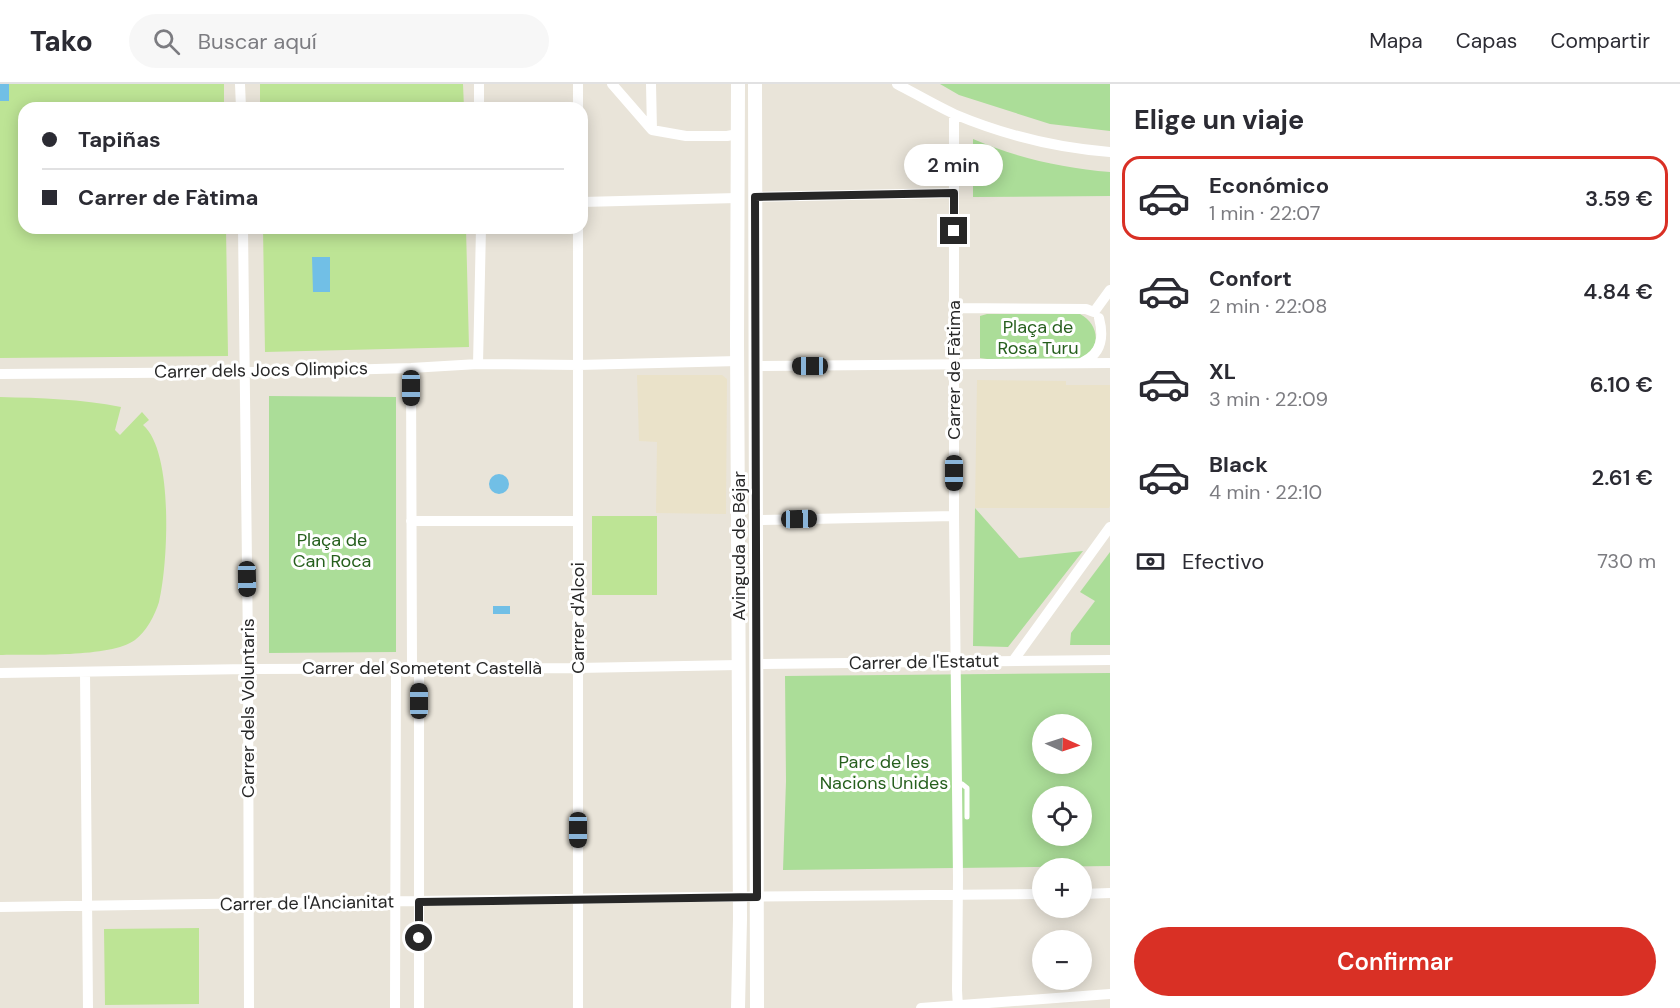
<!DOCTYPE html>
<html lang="es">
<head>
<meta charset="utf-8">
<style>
	:root { --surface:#fff; --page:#f7f7f7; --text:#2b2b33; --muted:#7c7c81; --line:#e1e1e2; --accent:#d93025 }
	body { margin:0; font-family:"DM Sans",sans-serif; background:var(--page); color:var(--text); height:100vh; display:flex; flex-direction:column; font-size:22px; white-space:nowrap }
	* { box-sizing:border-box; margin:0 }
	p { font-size:20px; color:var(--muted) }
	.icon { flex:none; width:33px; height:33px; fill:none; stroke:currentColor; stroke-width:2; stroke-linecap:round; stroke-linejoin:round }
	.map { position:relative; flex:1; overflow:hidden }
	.sheet { display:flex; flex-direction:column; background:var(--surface); width:570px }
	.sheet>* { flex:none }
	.top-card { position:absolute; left:18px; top:18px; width:570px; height:132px; border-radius:18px; box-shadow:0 3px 15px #0003; display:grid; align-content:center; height:132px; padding:0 24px; background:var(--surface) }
	.needle { width:39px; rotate:93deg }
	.tools { position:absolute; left:1032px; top:630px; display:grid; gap:12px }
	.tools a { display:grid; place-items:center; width:60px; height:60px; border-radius:50%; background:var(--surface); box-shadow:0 3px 15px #0003; font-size:30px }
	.end { position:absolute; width:27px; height:27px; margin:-14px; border:8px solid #272727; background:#fff; box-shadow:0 0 0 3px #fff }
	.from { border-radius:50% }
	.bubble { position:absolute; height:42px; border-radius:21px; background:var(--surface); box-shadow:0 3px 15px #0003; font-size:20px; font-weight:600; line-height:42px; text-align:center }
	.car { position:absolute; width:18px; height:36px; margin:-18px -9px; border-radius:8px; box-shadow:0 0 4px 2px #0007; background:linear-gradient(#222 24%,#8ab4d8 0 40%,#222 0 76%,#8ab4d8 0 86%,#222 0) }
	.top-card b { display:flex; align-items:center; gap:21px; height:57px; font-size:22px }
	.top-card b+b { border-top:2px solid var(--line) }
	.top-card i { width:15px; height:15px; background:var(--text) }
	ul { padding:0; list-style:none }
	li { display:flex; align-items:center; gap:18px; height:84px; margin:0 12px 9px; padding:0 12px; border:3px solid transparent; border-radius:18px }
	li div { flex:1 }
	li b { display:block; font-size:22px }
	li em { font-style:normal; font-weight:600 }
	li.selected { border-color:var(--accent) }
	li>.icon { width:54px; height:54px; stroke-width:1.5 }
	h2 { padding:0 24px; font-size:27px; line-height:72px }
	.pay { display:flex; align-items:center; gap:15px; height:66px; padding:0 24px; font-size:22px }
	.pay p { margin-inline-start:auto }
	.primary-button { display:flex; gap:12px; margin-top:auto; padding:12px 24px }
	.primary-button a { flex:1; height:69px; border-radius:36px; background:var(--accent); color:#fff; font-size:24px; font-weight:600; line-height:69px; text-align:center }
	header { display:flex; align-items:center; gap:36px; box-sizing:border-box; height:84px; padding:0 30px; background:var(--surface); border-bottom:2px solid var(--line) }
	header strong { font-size:28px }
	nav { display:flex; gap:33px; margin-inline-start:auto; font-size:21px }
	.search { width:420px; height:54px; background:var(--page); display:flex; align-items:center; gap:15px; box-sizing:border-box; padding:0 21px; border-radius:33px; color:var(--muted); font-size:22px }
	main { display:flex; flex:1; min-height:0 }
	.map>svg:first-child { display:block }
</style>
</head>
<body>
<header>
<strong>Tako</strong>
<div class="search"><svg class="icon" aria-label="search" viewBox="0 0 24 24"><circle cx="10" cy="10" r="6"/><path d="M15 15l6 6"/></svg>Buscar aquí</div>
<nav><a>Mapa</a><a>Capas</a><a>Compartir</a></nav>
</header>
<main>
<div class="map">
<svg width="1110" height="924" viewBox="0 0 1110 924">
	<rect width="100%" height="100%" fill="#e9e4d9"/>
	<!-- education -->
	<path fill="#eae2c9" d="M 637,291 L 722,291 L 727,295 L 726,430 L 656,429 L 657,358 L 639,357 Z
		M 977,296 L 1066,297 L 1066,301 L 1110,301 L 1110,422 L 1109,424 L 975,424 Z"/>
	<!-- green -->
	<path fill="#abdd98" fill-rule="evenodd" d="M 940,0 L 1110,0 L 1110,47 L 1050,40 L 959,11 Z
		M 973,55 C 1017,74 1063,84 1110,88 L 1110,112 L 973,113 Z
		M 987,230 L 1080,230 C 1101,241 1102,269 1077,275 L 987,275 L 980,274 L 980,232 Z
		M 269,312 L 396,313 L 396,568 L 269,569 Z
		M 975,424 L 1019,474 L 1083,467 L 1008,563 L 973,562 Z
		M 1110,468 L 1110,561 L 1070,561 L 1071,549 L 1095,517 L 1080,508 Z
		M 1110,589 L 1110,782 L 783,786 L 786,697 L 785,592 ZM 1042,640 L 1082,640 L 1082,680 L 1042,680 ZM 1042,712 L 1082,712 L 1082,752 L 1042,752 Z"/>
	<!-- pitch -->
	<path fill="#bde495" d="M 0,0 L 224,0 L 224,24 L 24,24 L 24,144 L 226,144 L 228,272 L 0,274 Z
		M 260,0 L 463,0 L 464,24 L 260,24 Z
		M 263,144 L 466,144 L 469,263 L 265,268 Z
		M 0,313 C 41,314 81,315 121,323 L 115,346 L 120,351 L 142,328 L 149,336 L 143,341 C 174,367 168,481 159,518 C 155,531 146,548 135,556 C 111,574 31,570 0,571 Z
		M 592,432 L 657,432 L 657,511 L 592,511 Z
		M 199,844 L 199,920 L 105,921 L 104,845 Z"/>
	<!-- water -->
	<path fill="#71bfe6" d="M 0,0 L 9,0 L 9,17 L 0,17 Z
		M 330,173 L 330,208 L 313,208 L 312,173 Z
		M489 400a10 10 0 1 1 20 0a10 10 0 1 1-20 0Z
		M 493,522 L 510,522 L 510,530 L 493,530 Z"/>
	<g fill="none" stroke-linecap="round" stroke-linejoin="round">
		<!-- lane -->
		<path stroke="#fff" stroke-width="5" d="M 957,699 L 962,700 L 967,704 L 967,733"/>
		<!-- street -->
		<path stroke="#fff" stroke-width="10" d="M 240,0 L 241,24
			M 479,0 L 479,24
			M 612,0 L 652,46 L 686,52 L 727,52 L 738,50
			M 651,0 L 652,46
			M 897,0 C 916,10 935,21 954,30 C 1004,51 1057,64 1110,68
			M 578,24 L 578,0
			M 954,30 L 954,432 L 958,794 L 957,906 L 958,924
			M 755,113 L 954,109
			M 582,118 L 737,114
			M 243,144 L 248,565 L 249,924
			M 954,224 L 1086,225 L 1094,228
			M 1094,228 L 1110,206
			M 1083,278 C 1102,269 1104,253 1099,234
			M 478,280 L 481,144
			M 756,282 L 1110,279
			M 411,284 L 412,584
			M 0,290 L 269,288 L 411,284 L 478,280 L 579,281 L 738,277
			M 756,436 L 954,432
			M 411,437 L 578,437
			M 1013,577 L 1110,443
			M 757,580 L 1110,576
			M 419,584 L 419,924
			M 85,588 L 88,924
			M 0,589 L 248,585 L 577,584 L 739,581
			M 1082,810 L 1110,809
			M 0,823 L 696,813 L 1042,810
			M 395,924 L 396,585
			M 578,924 L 578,144
			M 921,924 L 1110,910"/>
		<!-- secondary -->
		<path stroke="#fff" stroke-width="14" d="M 738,0 L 737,257 L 740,835 L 738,924
			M 755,0 L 757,924"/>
	</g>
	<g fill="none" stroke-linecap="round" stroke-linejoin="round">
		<!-- route -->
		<path stroke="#272727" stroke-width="8" d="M 419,854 L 419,818 L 757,813 L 755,113 L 954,109 L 954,147"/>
	</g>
	<g text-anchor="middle" stroke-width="6" stroke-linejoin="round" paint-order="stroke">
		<!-- park labels -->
		<g font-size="18" fill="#265f1d" stroke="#fff">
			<text x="1038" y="249">Plaça de<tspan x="1038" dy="21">Rosa Turu</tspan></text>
			<text x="332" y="462">Plaça de<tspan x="332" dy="21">Can Roca</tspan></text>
			<text x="884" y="684">Parc de les<tspan x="884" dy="21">Nacions Unides</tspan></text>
		</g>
		<!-- street labels -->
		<g font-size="18" fill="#272727" stroke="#fff">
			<text transform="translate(261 286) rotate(-1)" y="6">Carrer dels Jocs Olimpics</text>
			<text transform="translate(954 286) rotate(-90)" y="6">Carrer de Fàtima</text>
			<text transform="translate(739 462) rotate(-90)" y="6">Avinguda de Béjar</text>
			<text transform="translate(578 534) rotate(-90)" y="6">Carrer d'Alcoi</text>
			<text transform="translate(924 578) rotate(-1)" y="6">Carrer de l'Estatut</text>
			<text x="422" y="590">Carrer del Sometent Castellà</text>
			<text transform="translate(248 624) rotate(-90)" y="6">Carrer dels Voluntaris</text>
			<text transform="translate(307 819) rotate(-1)" y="6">Carrer de l'Ancianitat</text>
		</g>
	</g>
</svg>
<div class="tools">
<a><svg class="needle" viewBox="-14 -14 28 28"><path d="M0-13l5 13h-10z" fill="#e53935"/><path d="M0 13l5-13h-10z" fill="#7c7c81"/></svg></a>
<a><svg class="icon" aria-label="locate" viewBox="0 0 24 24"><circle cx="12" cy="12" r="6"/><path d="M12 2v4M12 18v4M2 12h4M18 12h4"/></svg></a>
<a>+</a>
<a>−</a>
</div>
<i class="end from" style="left:419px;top:854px"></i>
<i class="end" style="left:954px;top:147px"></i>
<div class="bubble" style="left:904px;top:60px;width:99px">2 min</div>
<i class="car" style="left:810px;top:282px;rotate:270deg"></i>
<i class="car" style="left:411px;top:304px;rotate:180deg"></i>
<i class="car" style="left:954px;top:389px;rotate:180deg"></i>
<i class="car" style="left:799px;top:435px;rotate:89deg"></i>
<i class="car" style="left:247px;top:495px;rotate:179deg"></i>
<i class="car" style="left:419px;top:617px;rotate:0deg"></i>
<i class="car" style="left:578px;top:746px;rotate:180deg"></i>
<div class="top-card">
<b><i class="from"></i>Tapiñas</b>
<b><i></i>Carrer de Fàtima</b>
</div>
</div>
<section class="sheet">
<h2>Elige un viaje</h2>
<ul>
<li class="selected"><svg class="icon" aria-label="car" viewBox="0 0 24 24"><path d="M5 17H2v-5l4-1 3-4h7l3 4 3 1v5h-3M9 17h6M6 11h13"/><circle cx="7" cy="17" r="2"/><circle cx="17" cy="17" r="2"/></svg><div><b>Económico</b><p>1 min · 22:07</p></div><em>3.59 €</em></li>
<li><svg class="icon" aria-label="car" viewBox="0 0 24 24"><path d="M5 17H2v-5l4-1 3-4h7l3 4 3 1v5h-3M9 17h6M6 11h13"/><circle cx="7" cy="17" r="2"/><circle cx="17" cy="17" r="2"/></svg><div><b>Confort</b><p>2 min · 22:08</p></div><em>4.84 €</em></li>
<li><svg class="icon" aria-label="car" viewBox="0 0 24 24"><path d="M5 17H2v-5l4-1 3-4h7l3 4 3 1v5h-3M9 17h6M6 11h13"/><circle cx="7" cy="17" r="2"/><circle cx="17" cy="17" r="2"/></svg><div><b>XL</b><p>3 min · 22:09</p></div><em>6.10 €</em></li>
<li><svg class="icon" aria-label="car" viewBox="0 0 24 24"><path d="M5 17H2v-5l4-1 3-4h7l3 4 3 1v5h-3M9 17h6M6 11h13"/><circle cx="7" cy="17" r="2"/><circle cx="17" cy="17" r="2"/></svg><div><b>Black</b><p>4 min · 22:10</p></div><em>2.61 €</em></li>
</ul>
<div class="pay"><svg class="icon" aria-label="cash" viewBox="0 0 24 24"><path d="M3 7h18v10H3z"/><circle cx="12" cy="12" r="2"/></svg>Efectivo<p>730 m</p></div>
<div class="primary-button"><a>Confirmar</a></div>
</section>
</main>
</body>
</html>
